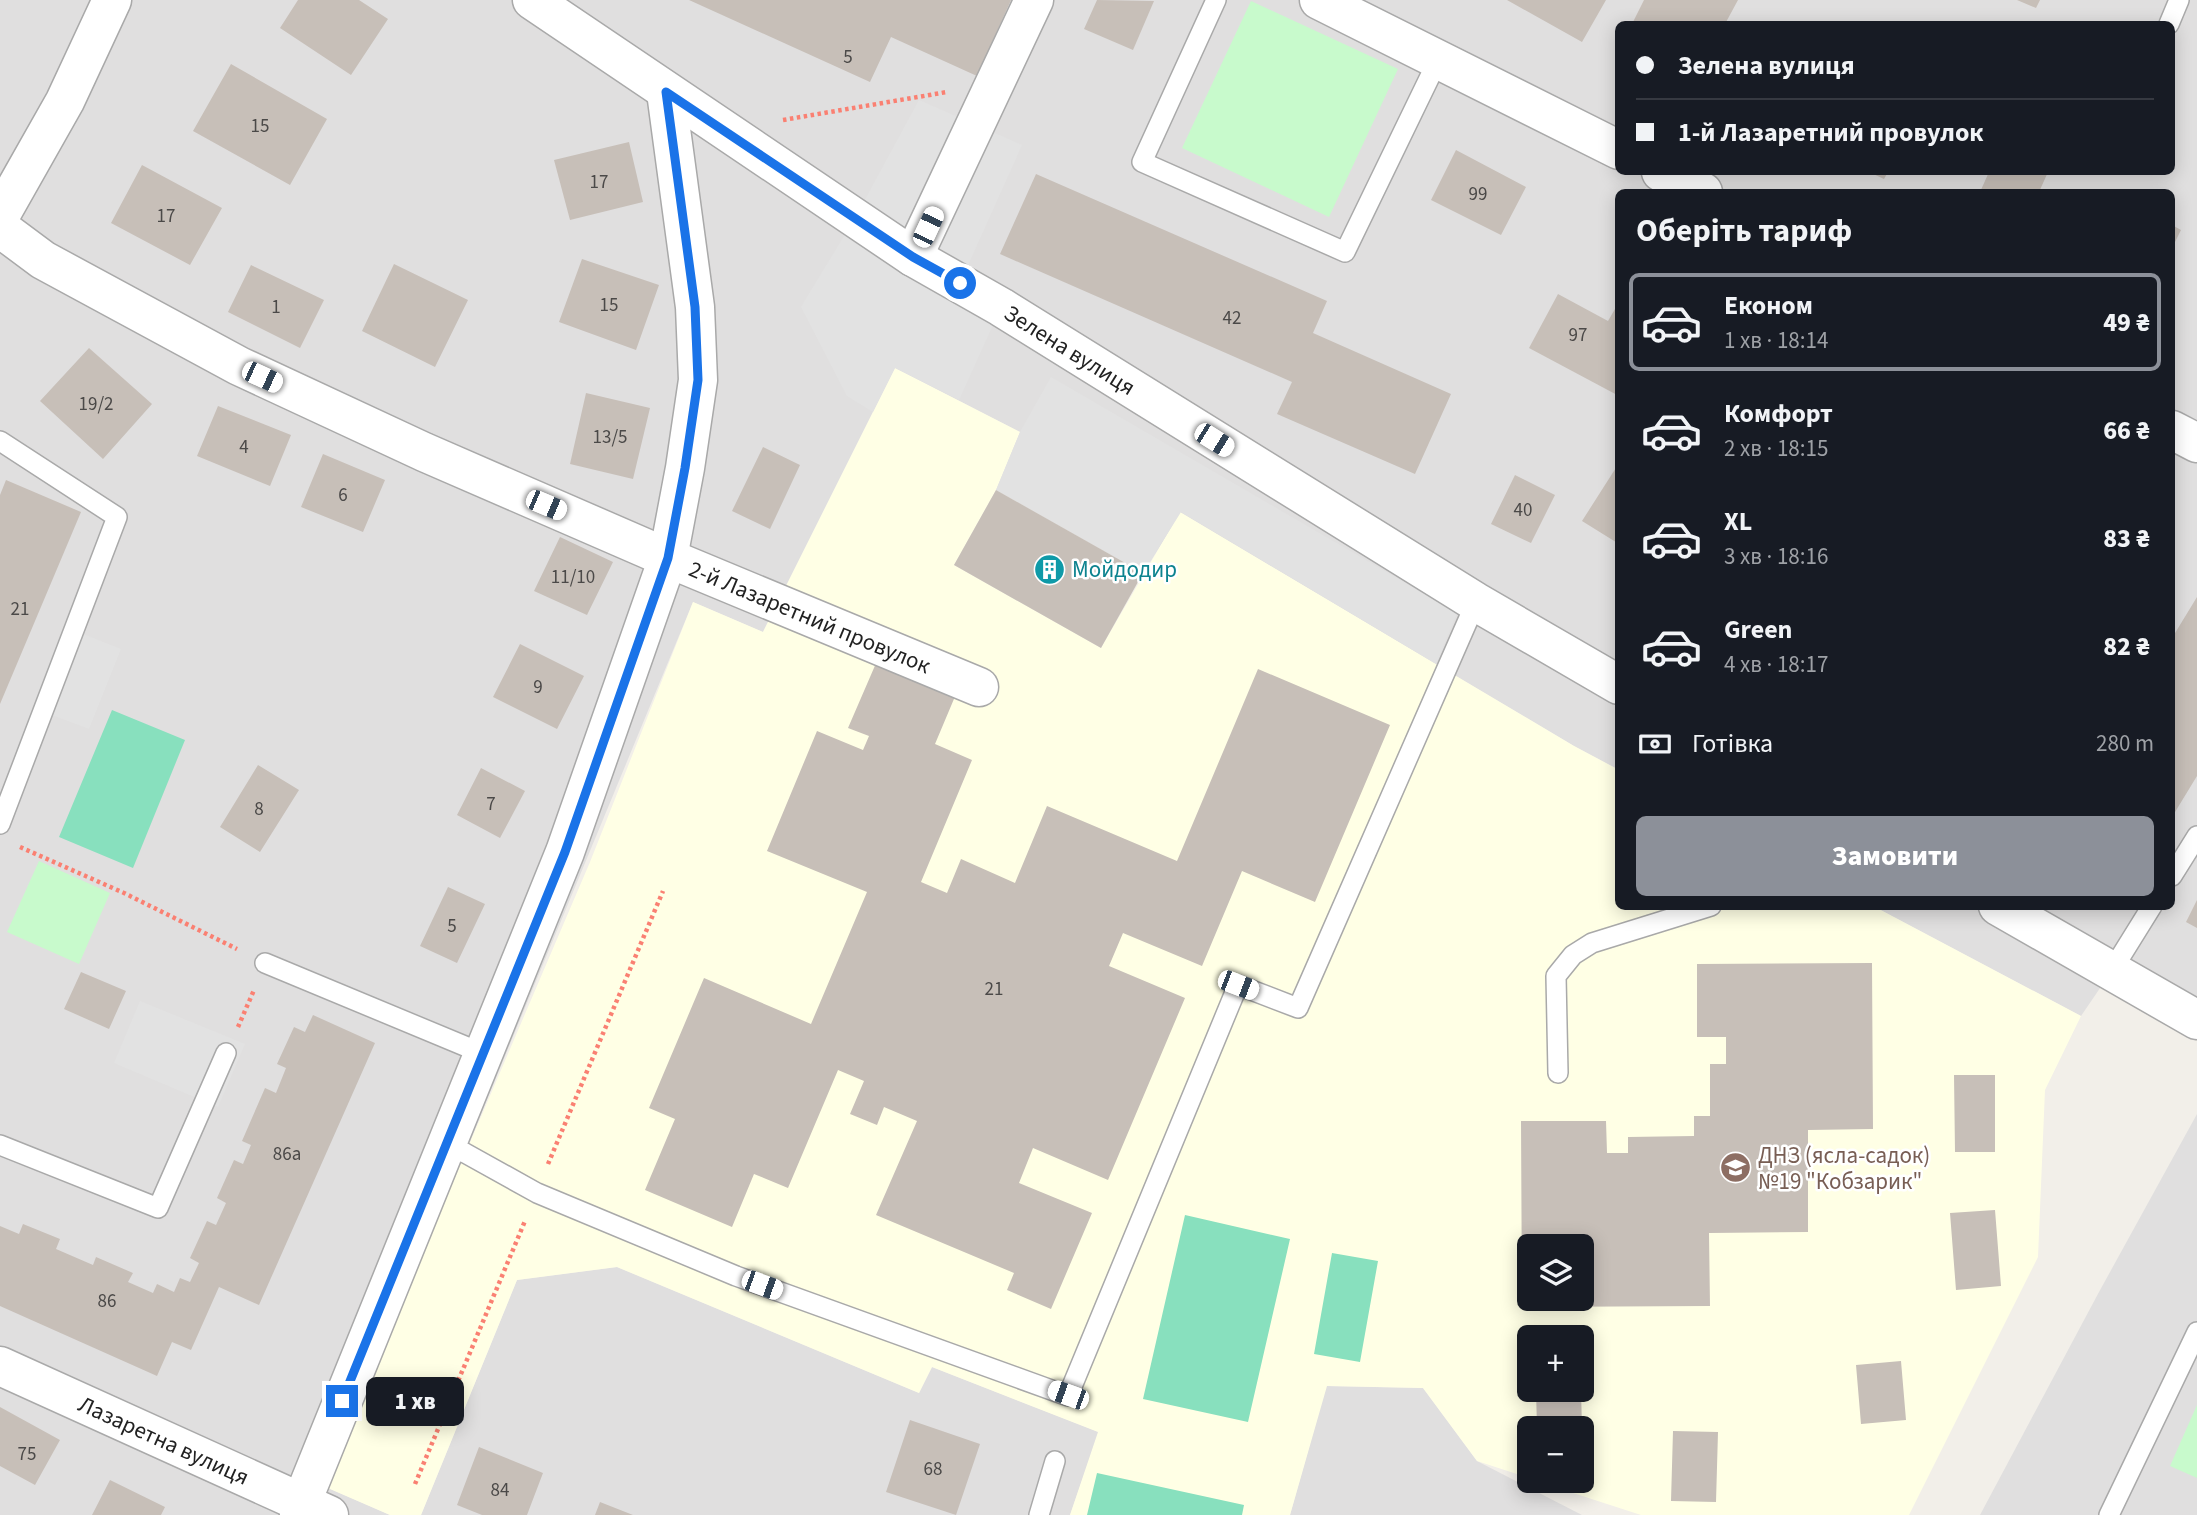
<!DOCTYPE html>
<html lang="uk">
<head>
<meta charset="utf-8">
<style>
	:root { --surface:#171b24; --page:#242831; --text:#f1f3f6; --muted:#9ea1a6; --line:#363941; --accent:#8c9099 }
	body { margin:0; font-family:"Source Sans 3",sans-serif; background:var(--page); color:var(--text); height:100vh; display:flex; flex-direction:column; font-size:26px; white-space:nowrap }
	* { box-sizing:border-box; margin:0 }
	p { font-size:23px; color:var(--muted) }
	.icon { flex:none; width:38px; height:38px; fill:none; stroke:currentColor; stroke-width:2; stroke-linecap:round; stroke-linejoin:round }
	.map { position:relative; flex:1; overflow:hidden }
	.panel { position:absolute; left:1615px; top:189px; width:560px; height:721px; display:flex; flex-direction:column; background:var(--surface); border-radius:10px; box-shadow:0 4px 18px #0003 }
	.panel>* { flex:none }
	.top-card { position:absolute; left:1615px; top:21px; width:560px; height:154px; border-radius:10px; box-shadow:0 4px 18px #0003; display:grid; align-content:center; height:154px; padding:0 21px; background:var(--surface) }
	.tools { position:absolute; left:1517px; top:1234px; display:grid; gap:14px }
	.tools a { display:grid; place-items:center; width:77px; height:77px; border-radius:10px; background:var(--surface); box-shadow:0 4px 18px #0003; font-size:35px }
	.end { position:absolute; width:32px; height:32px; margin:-16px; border:9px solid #1a73e8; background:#fff; box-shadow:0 0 0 4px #fff }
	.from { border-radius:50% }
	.bubble { position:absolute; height:49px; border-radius:10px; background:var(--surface); box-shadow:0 4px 18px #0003; font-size:23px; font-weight:800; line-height:49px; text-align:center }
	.car { position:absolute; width:21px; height:42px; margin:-21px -10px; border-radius:9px; box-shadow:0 0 5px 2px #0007; background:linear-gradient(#fff 24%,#345 0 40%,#fff 0 76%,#345 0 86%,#fff 0) }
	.top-card b { display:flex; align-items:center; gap:24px; height:66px; font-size:26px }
	.top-card b+b { border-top:2px solid var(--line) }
	.top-card i { width:18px; height:18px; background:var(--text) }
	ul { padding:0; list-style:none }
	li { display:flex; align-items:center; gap:21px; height:98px; margin:0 14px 10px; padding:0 7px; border:4px solid transparent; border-radius:10px }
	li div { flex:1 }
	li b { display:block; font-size:26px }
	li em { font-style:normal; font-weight:800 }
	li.active { border-color:var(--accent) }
	li>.icon { width:63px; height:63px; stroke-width:1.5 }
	h2 { padding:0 21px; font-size:32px; line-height:84px }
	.pay { display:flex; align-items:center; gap:18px; height:77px; padding:0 21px; font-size:26px }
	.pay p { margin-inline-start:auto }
	.action { display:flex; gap:14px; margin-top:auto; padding:14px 21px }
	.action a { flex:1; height:80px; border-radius:10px; background:var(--accent); color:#fff; font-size:28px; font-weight:800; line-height:80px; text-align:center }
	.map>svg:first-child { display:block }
</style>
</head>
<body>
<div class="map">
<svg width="2197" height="1515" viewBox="0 0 2197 1515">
	<rect width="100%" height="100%" fill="#f2efe9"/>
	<!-- residential -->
	<path fill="#e0dfdf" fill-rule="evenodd" d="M 0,0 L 2197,0 L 2197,1020 L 2111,972 L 2081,1016 L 1875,907 L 2172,906 L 2172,192 L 1619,192 L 1619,770 L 1574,746 L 1181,513 L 1143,573 L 996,490 L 1020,432 L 895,368 L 763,632 L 693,602 L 465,1153 L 324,1486 L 390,1515 L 0,1515 ZM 1619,24 L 2172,24 L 2172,172 L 1619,172 Z
		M 2197,1114 L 2197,1515 L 1980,1515 L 2099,1292 Z
		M 617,1267 L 919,1393 L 932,1367 L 1099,1432 L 1070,1515 L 421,1515 L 517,1280 Z
		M 1326,1386 L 1423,1388 L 1477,1461 L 1582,1515 L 1290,1515 Z"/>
	<!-- education -->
	<path fill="#ffffe5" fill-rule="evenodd" d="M 895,368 L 1020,432 L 996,490 L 954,565 L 1101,648 L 1180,512 L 1574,746 L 1619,770 L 1619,906 L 1875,907 L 2081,1016 L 2045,1090 L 2038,1257 L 1909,1515 L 1641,1515 L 1536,1481 L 1582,1480 L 1582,1428 L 1530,1428 L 1529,1478 L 1477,1461 L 1423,1388 L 1327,1386 L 1290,1515 L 1070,1515 L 1098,1432 L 932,1367 L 919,1393 L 617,1267 L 517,1280 L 421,1515 L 390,1515 L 323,1486 L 590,862 L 693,602 L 763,632 ZM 1530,1246 L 1582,1246 L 1582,1298 L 1530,1298 ZM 1530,1337 L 1582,1337 L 1582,1390 L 1530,1390 Z"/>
	<!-- park -->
	<path fill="#c8facc" d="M 1251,1 L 1398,69 L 1329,217 L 1182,148 Z
		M 39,861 L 110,893 L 79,964 L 7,932 Z
		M 2197,1405 L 2197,1478 L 2170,1466 Z"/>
	<!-- pitch -->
	<path fill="#88e0be" d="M 112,710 L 185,740 L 133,868 L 59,837 Z
		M 1185,1215 L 1290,1239 L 1248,1422 L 1143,1399 Z
		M 1332,1253 L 1378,1261 L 1360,1362 L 1314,1354 Z
		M 1097,1473 L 1244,1505 L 1242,1515 L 1087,1515 Z"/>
	<!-- parking -->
	<path fill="#e2e2e2" d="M 919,100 L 1022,145 L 960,283 L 1001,307 L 959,400 L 895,368 L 873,412 L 847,396 L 801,307 L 855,218 Z
		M 1051,377 L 1457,613 L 1436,664 L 1181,512 L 1143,573 L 996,490 L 1020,432 Z
		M 83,634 L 121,649 L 89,729 L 52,715 Z
		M 140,1001 L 245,1044 L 218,1107 L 114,1063 Z"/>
	<!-- building -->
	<path fill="#c7bfb8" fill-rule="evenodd" d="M 298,0 L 359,0 L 388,19 L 351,75 L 280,28 Z
		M 689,0 L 1011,0 L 977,76 L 891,37 L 870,82 Z
		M 1097,0 L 1154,1 L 1133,50 L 1084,29 Z
		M 1507,0 L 1606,0 L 1582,42 Z
		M 1644,0 L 1738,0 L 1725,24 L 1632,24 Z
		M 2017,0 L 2040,0 L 2036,8 Z
		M 231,64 L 327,119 L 290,185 L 193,131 Z
		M 629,142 L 643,202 L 570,220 L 554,160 Z
		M 1456,150 L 1526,187 L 1501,235 L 1431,200 Z
		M 142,165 L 222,208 L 190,265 L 111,223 Z
		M 1869,172 L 1888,172 L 1884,179 Z
		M 1989,172 L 2048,172 L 2039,192 L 1980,192 Z
		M 1036,174 L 1327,301 L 1313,333 L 1451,394 L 1415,474 L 1277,414 L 1292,382 L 1000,254 Z
		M 2172,225 L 2181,230 L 2172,248 Z
		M 582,259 L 659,285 L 636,350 L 559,322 Z
		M 394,264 L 468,300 L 435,367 L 362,331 Z
		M 251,265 L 324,300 L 300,348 L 228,312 Z
		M 1558,294 L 1608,321 L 1619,302 L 1619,396 L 1529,348 Z
		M 89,348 L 152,404 L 103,459 L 40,401 Z
		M 586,393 L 650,408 L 633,479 L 570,464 Z
		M 218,406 L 291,435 L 270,486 L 197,456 Z
		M 763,447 L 800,465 L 770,529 L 732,511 Z
		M 323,454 L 385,480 L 363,532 L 301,507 Z
		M 1619,463 L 1619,544 L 1582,521 Z
		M 1515,475 L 1555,495 L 1531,543 L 1491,524 Z
		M 6,480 L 81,512 L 0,704 L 0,495 Z
		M 996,490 L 1143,573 L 1101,648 L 954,565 Z
		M 560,537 L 613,562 L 587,615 L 534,591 Z
		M 2197,597 L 2197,776 L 2172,817 L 2172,638 Z
		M 520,644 L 584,676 L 557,729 L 493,697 Z
		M 880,654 L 959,687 L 935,744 L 972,760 L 921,882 L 947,893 L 961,859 L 1015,883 L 1047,806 L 1177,861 L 1258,669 L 1390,725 L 1315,902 L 1242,871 L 1202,966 L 1123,933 L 1109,966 L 1185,998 L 1108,1180 L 1033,1148 L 1019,1183 L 1092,1213 L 1051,1309 L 1007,1290 L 1014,1273 L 876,1215 L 917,1121 L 884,1107 L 877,1125 L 850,1114 L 864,1081 L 838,1070 L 788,1188 L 754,1174 L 732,1227 L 645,1190 L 675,1119 L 649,1108 L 704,978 L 811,1024 L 867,892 L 767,851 L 817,731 L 863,750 L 869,736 L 848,728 Z
		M 258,765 L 299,790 L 260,852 L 220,827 Z
		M 481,768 L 525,791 L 500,838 L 457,815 Z
		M 448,887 L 485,904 L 457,963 L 420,946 Z
		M 2197,900 L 2197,928 L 2186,922 Z
		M 1872,963 L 1873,1129 L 1808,1130 L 1808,1232 L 1709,1233 L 1710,1306 L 1522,1307 L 1521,1121 L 1606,1121 L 1607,1153 L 1628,1153 L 1628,1137 L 1694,1136 L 1694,1116 L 1710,1116 L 1710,1064 L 1726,1064 L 1726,1037 L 1697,1037 L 1697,964 ZM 1530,1246 L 1582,1246 L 1582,1298 L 1530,1298 Z
		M 81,972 L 126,991 L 109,1029 L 64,1009 Z
		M 313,1015 L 375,1043 L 259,1305 L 219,1287 L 191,1350 L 172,1342 L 157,1376 L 0,1306 L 0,1226 L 19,1234 L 23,1224 L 60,1239 L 56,1249 L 93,1265 L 96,1257 L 133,1273 L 128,1282 L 153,1293 L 157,1284 L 174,1292 L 180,1278 L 190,1282 L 199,1263 L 190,1258 L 207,1221 L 216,1225 L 226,1203 L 217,1198 L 234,1160 L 243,1164 L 251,1145 L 242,1141 L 265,1088 L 276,1093 L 286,1068 L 277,1064 L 294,1027 L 305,1032 Z
		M 1954,1075 L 1995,1075 L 1995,1152 L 1955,1152 Z
		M 1995,1210 L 2001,1286 L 1956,1290 L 1950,1213 Z
		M 1901,1361 L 1906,1420 L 1861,1424 L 1856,1365 Z
		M 1536,1390 L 1581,1390 L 1582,1428 L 1537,1428 Z
		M 0,1407 L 60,1440 L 35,1485 L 0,1466 Z
		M 910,1420 L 980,1444 L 956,1515 L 886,1492 Z
		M 1673,1431 L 1718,1432 L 1716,1502 L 1671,1501 Z
		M 479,1447 L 543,1473 L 527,1515 L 482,1515 L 457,1505 Z
		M 110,1480 L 165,1507 L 161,1515 L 92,1515 Z
		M 600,1502 L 633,1515 L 595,1515 Z"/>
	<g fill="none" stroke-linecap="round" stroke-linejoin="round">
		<defs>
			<path id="lane" d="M 1216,0 L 1142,162 L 1345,252 L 1438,60
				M 2169,24 L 2179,0
				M 0,441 L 117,517 L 0,824
				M 2172,876 L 2197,836
				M 265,963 L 484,1054
				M 2111,972 L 2152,906
				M 1558,1073 L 1556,976 L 1573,955 L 1592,943 L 1711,906
				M 0,1145 L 158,1208 L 226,1053
				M 446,1146 L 465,1153 L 537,1193 L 736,1276 L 1068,1396 L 1238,985 L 1298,1008 L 1476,602
				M 1039,1515 L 1055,1461
				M 2109,1515 L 2197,1332"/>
			<g id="street">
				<path id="s1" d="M 532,0 L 913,257 L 1001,307 L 1476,602 L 1619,685"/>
				<path d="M 1319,0 L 1619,150"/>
				<path d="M 1661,172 L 1703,192"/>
				<path d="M 0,216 L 65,101 L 112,0"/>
				<path id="s2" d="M 0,228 L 43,260 L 239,366 L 424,452 L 668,558 L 979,687"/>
				<path d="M 913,257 L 1034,0"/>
				<path d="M 2172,430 L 2197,443"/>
				<path d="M 1998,906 L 2197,1020"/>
				<path id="s3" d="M 0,1366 L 329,1515"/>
				<path d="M 299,1515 L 301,1504 L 565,852 L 668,558 L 685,468 L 698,380 L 695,307 L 666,92"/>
			</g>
		</defs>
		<!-- lane casing -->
		<use href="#lane" stroke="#a9a9a9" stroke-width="22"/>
		<!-- street casing -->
		<use href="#street" stroke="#a9a9a9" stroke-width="41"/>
		<!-- path -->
		<path stroke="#fa8072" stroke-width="4.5" stroke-dasharray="3.5 3.5" stroke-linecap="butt" d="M 783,120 L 947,92
			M 20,847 L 124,893 L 237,949
			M 238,1027 L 254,990
			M 548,1164 L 663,891
			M 415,1484 L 525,1221"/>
		<!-- lane -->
		<use href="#lane" stroke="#fff" stroke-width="19"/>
		<!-- street -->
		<use href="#street" stroke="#fff" stroke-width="38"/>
	</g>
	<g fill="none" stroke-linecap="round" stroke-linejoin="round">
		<!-- route -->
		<path stroke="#1a73e8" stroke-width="9" d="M 342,1401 L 565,852 L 668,558 L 685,468 L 698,380 L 695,307 L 666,92 L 913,257 L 960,283"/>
	</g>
	<!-- icons -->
	<defs>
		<symbol id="building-disc" viewBox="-11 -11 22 22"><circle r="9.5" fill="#0f9aa8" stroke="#fff"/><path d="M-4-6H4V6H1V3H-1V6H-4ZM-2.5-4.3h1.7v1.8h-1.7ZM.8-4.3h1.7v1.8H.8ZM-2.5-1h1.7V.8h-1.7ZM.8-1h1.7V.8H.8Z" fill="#fff"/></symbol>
		<symbol id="school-disc" viewBox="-11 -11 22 22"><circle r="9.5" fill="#8d6e63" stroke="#fff"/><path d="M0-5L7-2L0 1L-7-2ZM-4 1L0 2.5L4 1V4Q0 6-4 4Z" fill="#fff"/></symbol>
	</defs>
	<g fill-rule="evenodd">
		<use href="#building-disc" x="1032" y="552" width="35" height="35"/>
		<use href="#school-disc" x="1718" y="1150" width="35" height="35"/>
	</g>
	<g text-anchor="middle" stroke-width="5" stroke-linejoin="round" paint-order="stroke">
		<!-- number labels -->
		<g font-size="19" fill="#4b4948">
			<text x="848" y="63">5</text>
			<text x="260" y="132">15</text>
			<text x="599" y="188">17</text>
			<text x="1478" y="200">99</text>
			<text x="166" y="222">17</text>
			<text x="609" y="311">15</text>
			<text x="276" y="313">1</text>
			<text x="1232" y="324">42</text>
			<text x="1578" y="341">97</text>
			<text x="96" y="410">19/2</text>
			<text x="610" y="443">13/5</text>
			<text x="244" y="453">4</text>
			<text x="343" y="501">6</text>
			<text x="1523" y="516">40</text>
			<text x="573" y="583">11/10</text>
			<text x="20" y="615">21</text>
			<text x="538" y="693">9</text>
			<text x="491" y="810">7</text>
			<text x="259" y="815">8</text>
			<text x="452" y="932">5</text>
			<text x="994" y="995">21</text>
			<text x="287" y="1160">86а</text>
			<text x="107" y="1307">86</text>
			<text x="27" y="1460">75</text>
			<text x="933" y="1475">68</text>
			<text x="500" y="1496">84</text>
		</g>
		<!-- street labels -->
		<g font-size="23" fill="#222" stroke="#fff">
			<text dy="8" stroke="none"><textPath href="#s1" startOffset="642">Зелена вулиця</textPath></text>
			<text dy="8" stroke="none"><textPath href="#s2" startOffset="900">2-й Лазаретний провулок</textPath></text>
			<text dy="8" stroke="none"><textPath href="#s3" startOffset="180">Лазаретна вулиця</textPath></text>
		</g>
		<!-- culture labels -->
		<g font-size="23" fill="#0d838f" stroke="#fff" text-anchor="start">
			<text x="1072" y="577">Мойдодир</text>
		</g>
		<!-- education labels -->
		<g font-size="23" fill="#785e54" stroke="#fff" text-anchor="start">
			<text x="1758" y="1163">ДНЗ (ясла-садок)<tspan x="1758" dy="26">№19 "Кобзарик"</tspan></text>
		</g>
	</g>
</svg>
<div class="tools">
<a><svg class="icon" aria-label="layers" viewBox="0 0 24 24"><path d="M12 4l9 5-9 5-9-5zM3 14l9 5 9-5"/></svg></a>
<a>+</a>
<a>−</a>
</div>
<i class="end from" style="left:960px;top:283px"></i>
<i class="end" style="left:342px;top:1401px"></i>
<div class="bubble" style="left:366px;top:1377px;width:98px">1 хв</div>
<i class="car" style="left:928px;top:227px;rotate:25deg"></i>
<i class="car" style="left:262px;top:377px;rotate:115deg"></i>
<i class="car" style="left:1214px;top:440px;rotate:122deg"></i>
<i class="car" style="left:546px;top:505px;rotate:113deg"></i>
<i class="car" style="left:1238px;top:985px;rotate:111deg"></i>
<i class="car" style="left:762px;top:1285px;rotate:110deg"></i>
<i class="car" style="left:1068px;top:1395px;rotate:290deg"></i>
<div class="top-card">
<b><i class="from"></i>Зелена вулиця</b>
<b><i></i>1-й Лазаретний провулок</b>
</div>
<section class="panel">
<h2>Оберіть тариф</h2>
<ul>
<li class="active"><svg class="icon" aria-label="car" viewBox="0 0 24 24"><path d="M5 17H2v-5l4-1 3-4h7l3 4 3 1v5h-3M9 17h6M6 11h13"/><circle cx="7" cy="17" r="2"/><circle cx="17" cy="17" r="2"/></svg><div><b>Економ</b><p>1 хв · 18:14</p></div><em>49 ₴</em></li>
<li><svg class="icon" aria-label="car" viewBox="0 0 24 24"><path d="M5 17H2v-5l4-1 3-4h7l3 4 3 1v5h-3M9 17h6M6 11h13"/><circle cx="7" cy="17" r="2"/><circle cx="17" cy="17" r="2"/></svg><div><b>Комфорт</b><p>2 хв · 18:15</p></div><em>66 ₴</em></li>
<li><svg class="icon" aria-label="car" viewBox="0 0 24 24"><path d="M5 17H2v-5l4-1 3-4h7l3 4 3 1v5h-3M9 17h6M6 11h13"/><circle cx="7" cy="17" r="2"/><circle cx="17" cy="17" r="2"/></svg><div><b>XL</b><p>3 хв · 18:16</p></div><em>83 ₴</em></li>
<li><svg class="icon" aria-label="car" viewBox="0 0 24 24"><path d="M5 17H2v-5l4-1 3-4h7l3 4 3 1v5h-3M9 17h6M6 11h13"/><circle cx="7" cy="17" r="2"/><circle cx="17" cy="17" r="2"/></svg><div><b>Green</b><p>4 хв · 18:17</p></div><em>82 ₴</em></li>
</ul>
<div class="pay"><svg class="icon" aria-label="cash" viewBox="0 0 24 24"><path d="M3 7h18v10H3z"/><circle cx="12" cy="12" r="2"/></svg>Готівка<p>280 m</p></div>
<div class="action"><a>Замовити</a></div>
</section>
</div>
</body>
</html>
